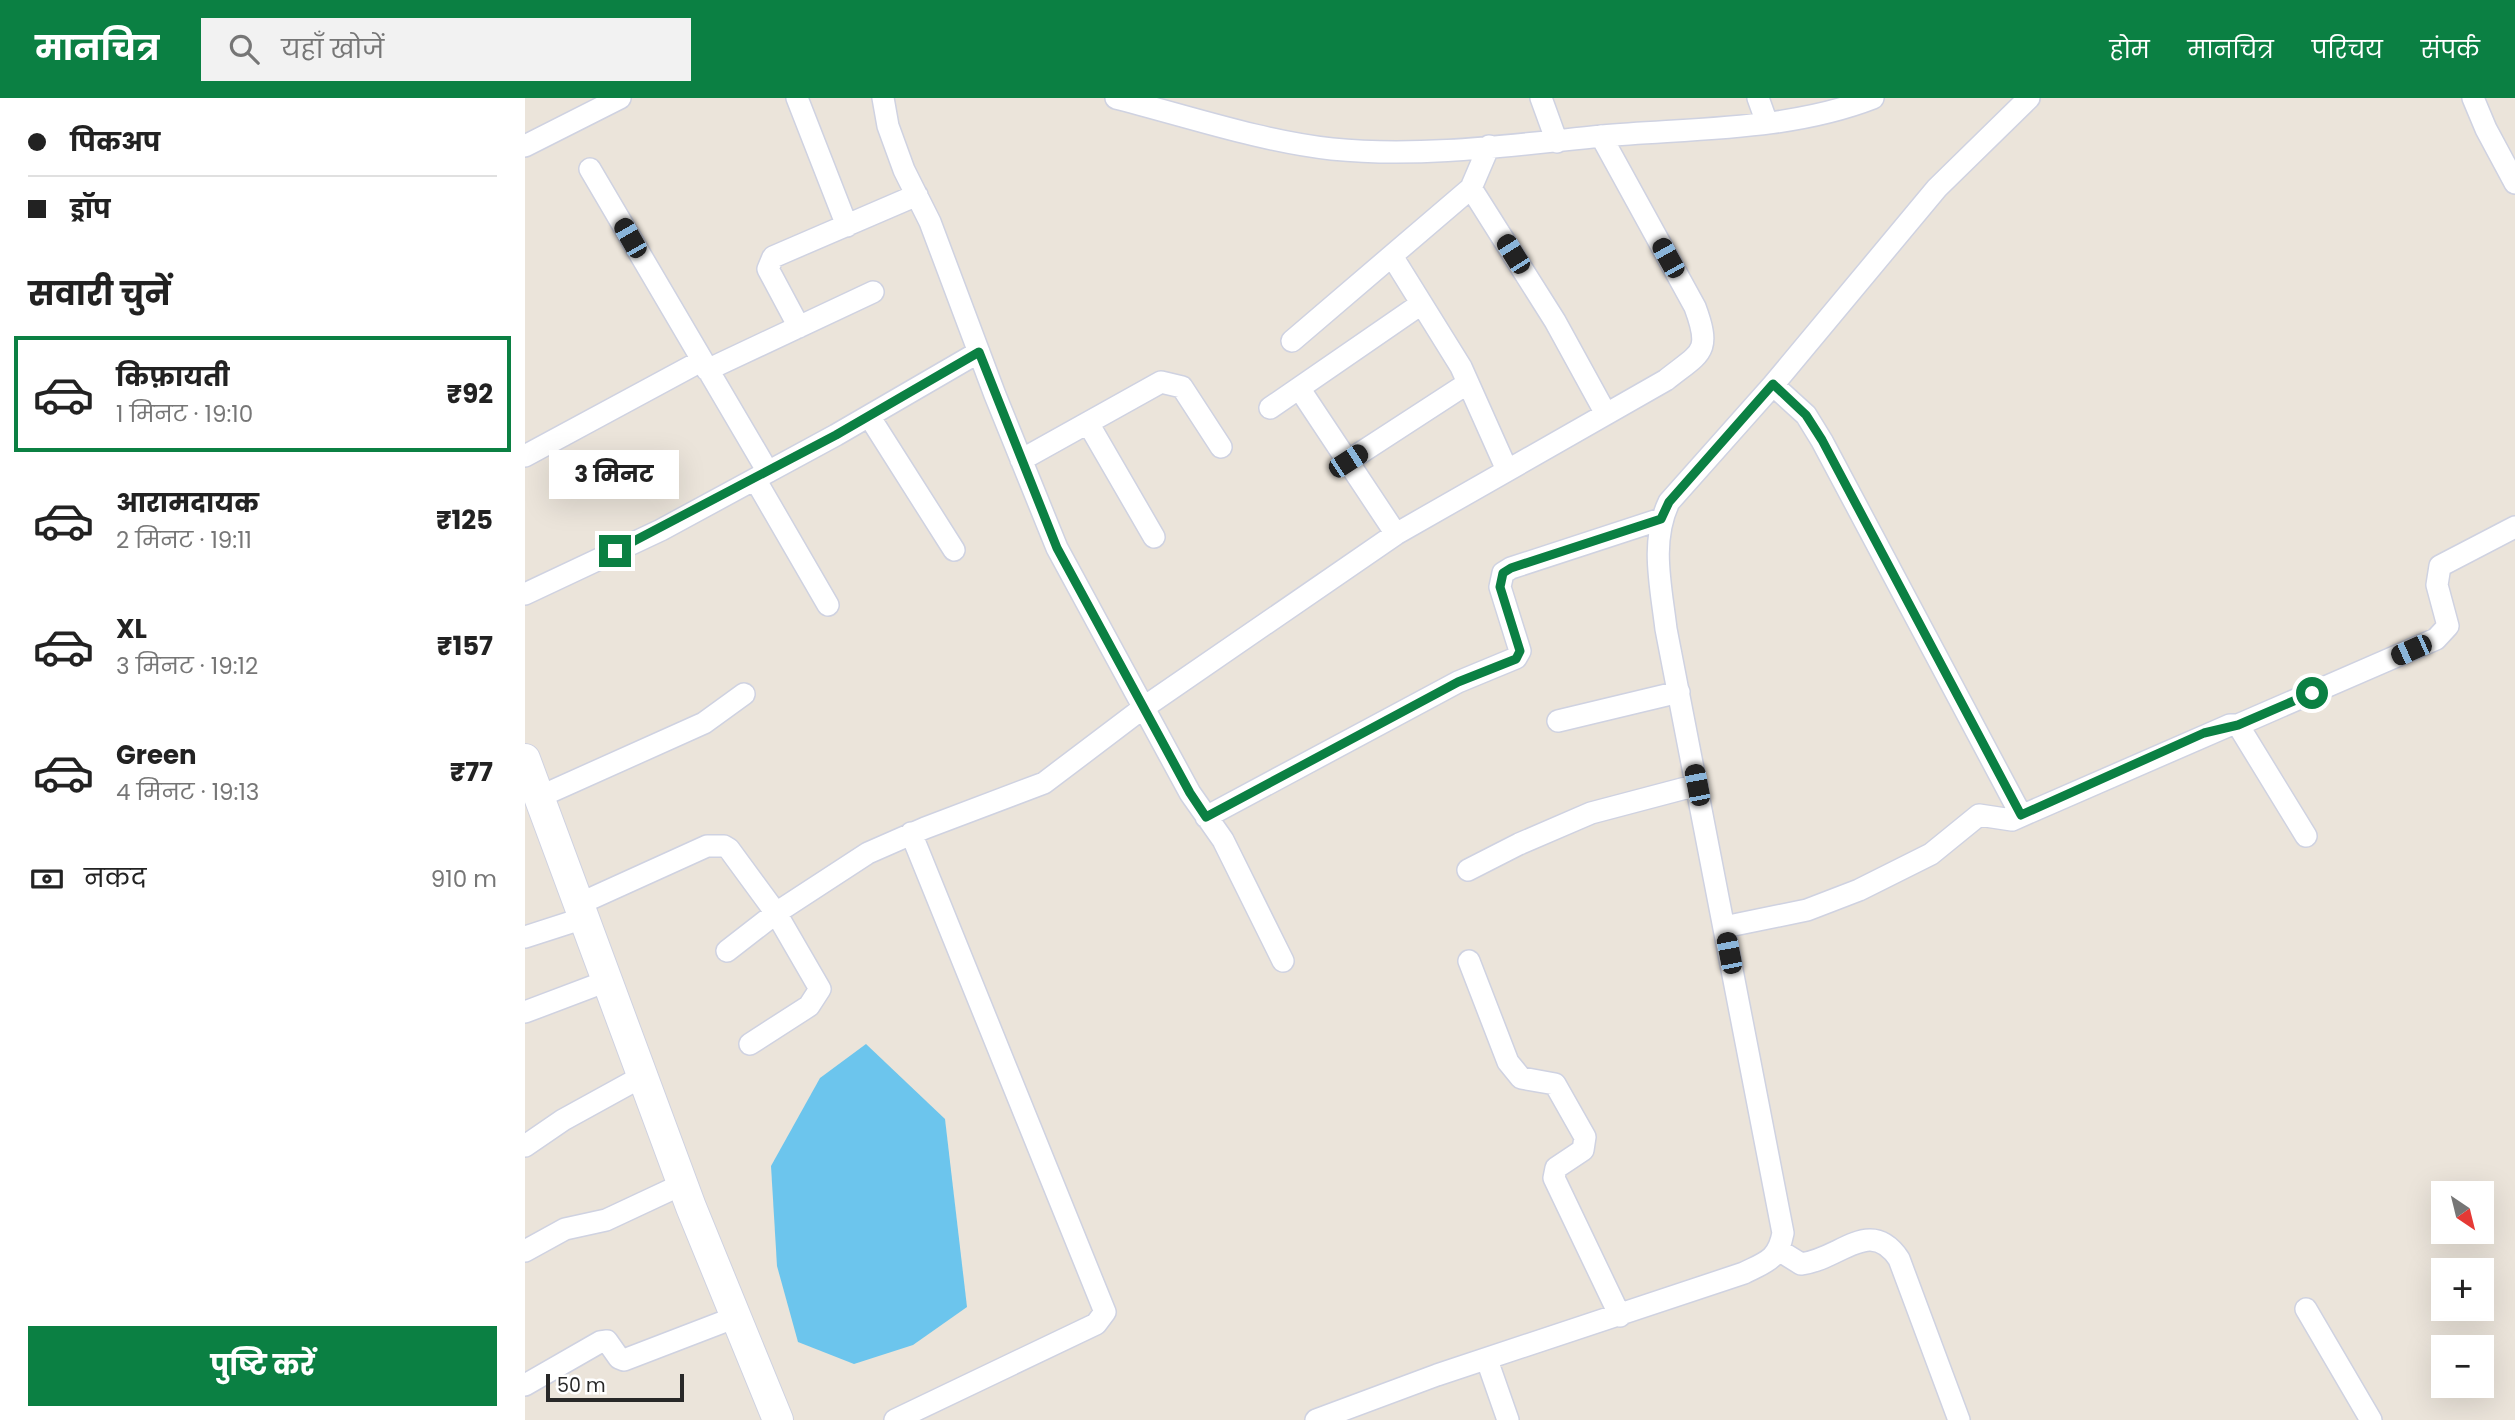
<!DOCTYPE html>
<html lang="hi">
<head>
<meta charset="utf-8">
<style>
	:root { --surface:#fff; --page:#f2f2f2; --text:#222; --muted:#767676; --line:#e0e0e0; --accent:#0b8043 }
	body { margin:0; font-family:Poppins,"Noto Sans Devanagari",sans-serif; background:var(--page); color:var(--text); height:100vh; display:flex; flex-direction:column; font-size:26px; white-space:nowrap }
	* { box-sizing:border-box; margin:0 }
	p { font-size:23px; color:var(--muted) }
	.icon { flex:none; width:38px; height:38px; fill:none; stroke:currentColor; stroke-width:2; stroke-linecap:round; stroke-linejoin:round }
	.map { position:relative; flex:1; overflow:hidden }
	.sheet { display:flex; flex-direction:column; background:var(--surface); width:525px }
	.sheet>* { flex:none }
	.guide { display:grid; align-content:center; height:154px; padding:0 28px; background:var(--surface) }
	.needle { width:46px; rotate:145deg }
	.controls { position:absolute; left:1906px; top:1083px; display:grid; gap:14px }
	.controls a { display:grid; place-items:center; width:63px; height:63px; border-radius:0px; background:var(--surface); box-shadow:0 7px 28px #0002; font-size:35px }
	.scale { position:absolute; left:21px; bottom:18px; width:138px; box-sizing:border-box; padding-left:7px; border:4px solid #282828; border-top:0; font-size:19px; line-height:24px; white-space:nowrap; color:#282828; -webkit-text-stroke:5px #fff; paint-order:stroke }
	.end { position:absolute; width:32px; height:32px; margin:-16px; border:9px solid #0b8043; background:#fff; box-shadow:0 0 0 4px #fff }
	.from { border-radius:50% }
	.bubble { position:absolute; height:49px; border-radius:0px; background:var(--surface); box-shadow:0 7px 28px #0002; font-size:23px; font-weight:700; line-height:49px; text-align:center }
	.car { position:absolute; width:21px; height:42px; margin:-21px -10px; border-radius:9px; box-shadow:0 0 5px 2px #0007; background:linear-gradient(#222 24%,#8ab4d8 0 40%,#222 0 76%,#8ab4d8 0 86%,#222 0) }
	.guide b { display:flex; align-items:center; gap:24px; height:66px; font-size:26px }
	.guide b+b { border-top:2px solid var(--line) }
	.guide i { width:18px; height:18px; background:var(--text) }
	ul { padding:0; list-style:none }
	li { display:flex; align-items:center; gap:21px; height:116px; margin:0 14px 10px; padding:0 14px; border:4px solid transparent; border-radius:0px }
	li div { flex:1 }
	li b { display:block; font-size:26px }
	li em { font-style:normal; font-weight:700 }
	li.on { border-color:var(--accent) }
	li>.icon { width:63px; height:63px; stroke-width:1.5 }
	h2 { padding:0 28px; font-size:32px; line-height:84px }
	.pay { display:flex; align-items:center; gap:18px; height:77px; padding:0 28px; font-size:26px }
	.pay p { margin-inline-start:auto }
	.primary-button { display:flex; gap:14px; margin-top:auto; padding:14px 28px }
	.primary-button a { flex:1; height:80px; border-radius:0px; background:var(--accent); color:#fff; font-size:28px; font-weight:700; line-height:80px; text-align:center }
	header { display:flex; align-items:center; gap:42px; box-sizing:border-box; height:98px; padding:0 35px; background:var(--accent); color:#fff }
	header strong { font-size:33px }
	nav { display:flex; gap:38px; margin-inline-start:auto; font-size:24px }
	.search { width:490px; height:63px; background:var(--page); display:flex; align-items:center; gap:18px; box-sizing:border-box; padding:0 24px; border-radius:0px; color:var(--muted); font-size:26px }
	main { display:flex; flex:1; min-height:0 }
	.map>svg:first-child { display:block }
</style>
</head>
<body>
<header>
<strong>मानचित्र</strong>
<div class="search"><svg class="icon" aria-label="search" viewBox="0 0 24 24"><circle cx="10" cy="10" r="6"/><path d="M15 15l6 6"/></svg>यहाँ खोजें</div>
<nav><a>होम</a><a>मानचित्र</a><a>परिचय</a><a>संपर्क</a></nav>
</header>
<main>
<section class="sheet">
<div class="guide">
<b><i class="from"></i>पिकअप</b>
<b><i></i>ड्रॉप</b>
</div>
<h2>सवारी चुनें</h2>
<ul>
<li class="on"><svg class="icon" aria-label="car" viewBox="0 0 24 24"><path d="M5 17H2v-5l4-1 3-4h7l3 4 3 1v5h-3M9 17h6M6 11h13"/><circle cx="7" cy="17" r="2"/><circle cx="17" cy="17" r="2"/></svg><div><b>किफ़ायती</b><p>1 मिनट · 19:10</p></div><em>₹92</em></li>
<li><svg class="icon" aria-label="car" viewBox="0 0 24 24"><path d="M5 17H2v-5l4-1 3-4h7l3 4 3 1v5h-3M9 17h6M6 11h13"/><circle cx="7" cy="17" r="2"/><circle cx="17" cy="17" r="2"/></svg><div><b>आरामदायक</b><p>2 मिनट · 19:11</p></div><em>₹125</em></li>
<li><svg class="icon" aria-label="car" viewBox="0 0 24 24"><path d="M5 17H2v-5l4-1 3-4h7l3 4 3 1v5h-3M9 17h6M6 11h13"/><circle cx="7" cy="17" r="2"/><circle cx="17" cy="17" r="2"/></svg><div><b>XL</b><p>3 मिनट · 19:12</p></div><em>₹157</em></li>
<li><svg class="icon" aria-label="car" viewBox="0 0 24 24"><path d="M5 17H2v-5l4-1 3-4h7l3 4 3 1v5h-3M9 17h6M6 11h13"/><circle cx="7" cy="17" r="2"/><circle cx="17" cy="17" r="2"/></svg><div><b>Green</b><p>4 मिनट · 19:13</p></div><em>₹77</em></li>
</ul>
<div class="pay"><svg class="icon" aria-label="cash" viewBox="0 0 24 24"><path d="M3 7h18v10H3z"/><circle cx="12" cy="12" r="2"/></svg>नकद<p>910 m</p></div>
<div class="primary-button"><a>पुष्टि करें</a></div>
</section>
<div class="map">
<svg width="1990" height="1322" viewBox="0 0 1990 1322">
	<rect width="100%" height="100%" fill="#ebe4da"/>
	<!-- water -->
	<path fill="#6cc5ed" d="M 341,946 L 420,1021 L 442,1209 L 388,1247 L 329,1266 L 273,1244 L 252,1168 L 246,1068 L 295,980 Z"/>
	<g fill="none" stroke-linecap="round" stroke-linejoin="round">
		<defs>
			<path id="street" d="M 272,0 L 322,128
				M 358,0 L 363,28 L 379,72 L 405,124 L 470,297 L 532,450 L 665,695 L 698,742 L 758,863
				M 591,0 C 662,18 735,43 807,51 C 896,60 988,47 1077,38 C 1167,30 1263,33 1348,0
				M 1016,0 L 1032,44
				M 1233,0 L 1242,25
				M 1948,0 L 1961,31 L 1990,85
				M 0,48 L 95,0
				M 65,71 L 243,374
				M 946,90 L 1030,223 L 1081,316
				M 867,158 L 936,269 L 982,372
				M 274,229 L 243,171 L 248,159 L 392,97
				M 767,243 L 946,90 L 964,48
				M 182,272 L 348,194
				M 1248,287 L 1281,317 L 1297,343 L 1496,717
				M 774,290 L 871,436
				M 745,310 L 896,206
				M 344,318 L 429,452
				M 563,325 L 629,439
				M 0,358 L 176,263
				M 496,362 L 636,284 L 657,289 L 696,349
				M 823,363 L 943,285
				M 230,381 L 303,507
				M 0,496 L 136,432 L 311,337 L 454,254
				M 1033,623 L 1154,594
				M 1713,627 L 1911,541 L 1923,528 L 1912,487 L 1915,468 L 1990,429
				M 14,699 L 179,625 L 219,596
				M 681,719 L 933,584 L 991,560 L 995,553 L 975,489 L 978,475 L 986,470 L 1136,421
				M 943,772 L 994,746 L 1066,715 L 1172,687
				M 54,806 L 182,748 L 199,748 L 204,751 L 251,815 L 295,891 L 284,908 L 225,946
				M 1199,829 L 1282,812 L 1334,792 L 1406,756 L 1454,717 L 1487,722 L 1705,627 L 1713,627 L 1781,738
				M 0,839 L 59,820
				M 202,853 L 251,815 L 343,755 L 400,730 L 519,685 L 618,610 L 871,436 L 1141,282 C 1176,254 1187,255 1170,209 L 1076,38
				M 944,863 L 983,964 L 996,980 L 1030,986 L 1060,1039 L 1058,1052 L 1031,1070 L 1029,1080 L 1095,1218
				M 0,914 L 82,883
				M 0,1048 L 38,1022 L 118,978
				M 0,1153 L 40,1131 L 81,1122 L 158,1086
				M 1255,1153 L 1276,1166 C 1316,1161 1345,1118 1374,1161 L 1434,1322
				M 1781,1211 L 1846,1322
				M 962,1262 L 983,1322
				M 0,1287 L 75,1244 L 82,1243 L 94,1260 L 99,1262 L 211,1219
				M 370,1322 L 571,1226 L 580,1214 L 386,735
				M 791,1322 L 912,1277 L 1219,1175 C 1241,1164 1253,1162 1258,1135 L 1141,531 C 1136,488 1125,444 1144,404 L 1248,287 L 1412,90 L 1504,0"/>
			<path id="secondary" d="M 0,661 L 166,1109 L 253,1322"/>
		</defs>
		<!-- street casing -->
		<use href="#street" stroke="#cfd2e1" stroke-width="24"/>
		<!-- secondary casing -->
		<use href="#secondary" stroke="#cfd2e1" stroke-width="32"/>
		<!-- street -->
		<use href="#street" stroke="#fff" stroke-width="21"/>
		<!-- secondary -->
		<use href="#secondary" stroke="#fff" stroke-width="30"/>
	</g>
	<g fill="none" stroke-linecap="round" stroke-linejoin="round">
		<!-- route -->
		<path stroke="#0b8043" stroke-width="9" d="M 90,453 L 311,337 L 454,254 L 532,450 L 665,695 L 681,719 L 933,584 L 991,561 L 995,553 L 975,489 L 978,475 L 986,470 L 1136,421 L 1144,404 L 1248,286 L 1281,317 L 1297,342 L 1496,717 L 1679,635 L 1713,627 L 1787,595"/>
	</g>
</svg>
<div class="controls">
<a><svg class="needle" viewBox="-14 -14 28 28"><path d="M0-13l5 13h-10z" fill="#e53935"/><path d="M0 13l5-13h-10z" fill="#767676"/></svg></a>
<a>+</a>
<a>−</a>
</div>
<div class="scale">50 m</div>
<i class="end from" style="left:1787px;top:595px"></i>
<i class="end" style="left:90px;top:453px"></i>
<div class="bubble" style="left:24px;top:352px;width:130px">3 मिनट</div>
<i class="car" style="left:105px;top:140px;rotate:330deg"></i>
<i class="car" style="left:988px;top:156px;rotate:328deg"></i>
<i class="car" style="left:1143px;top:160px;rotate:331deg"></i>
<i class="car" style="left:823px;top:363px;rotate:57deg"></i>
<i class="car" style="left:1886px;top:552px;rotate:246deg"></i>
<i class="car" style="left:1172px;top:687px;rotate:349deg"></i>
<i class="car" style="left:1204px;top:855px;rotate:349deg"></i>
</div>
</main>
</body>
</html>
